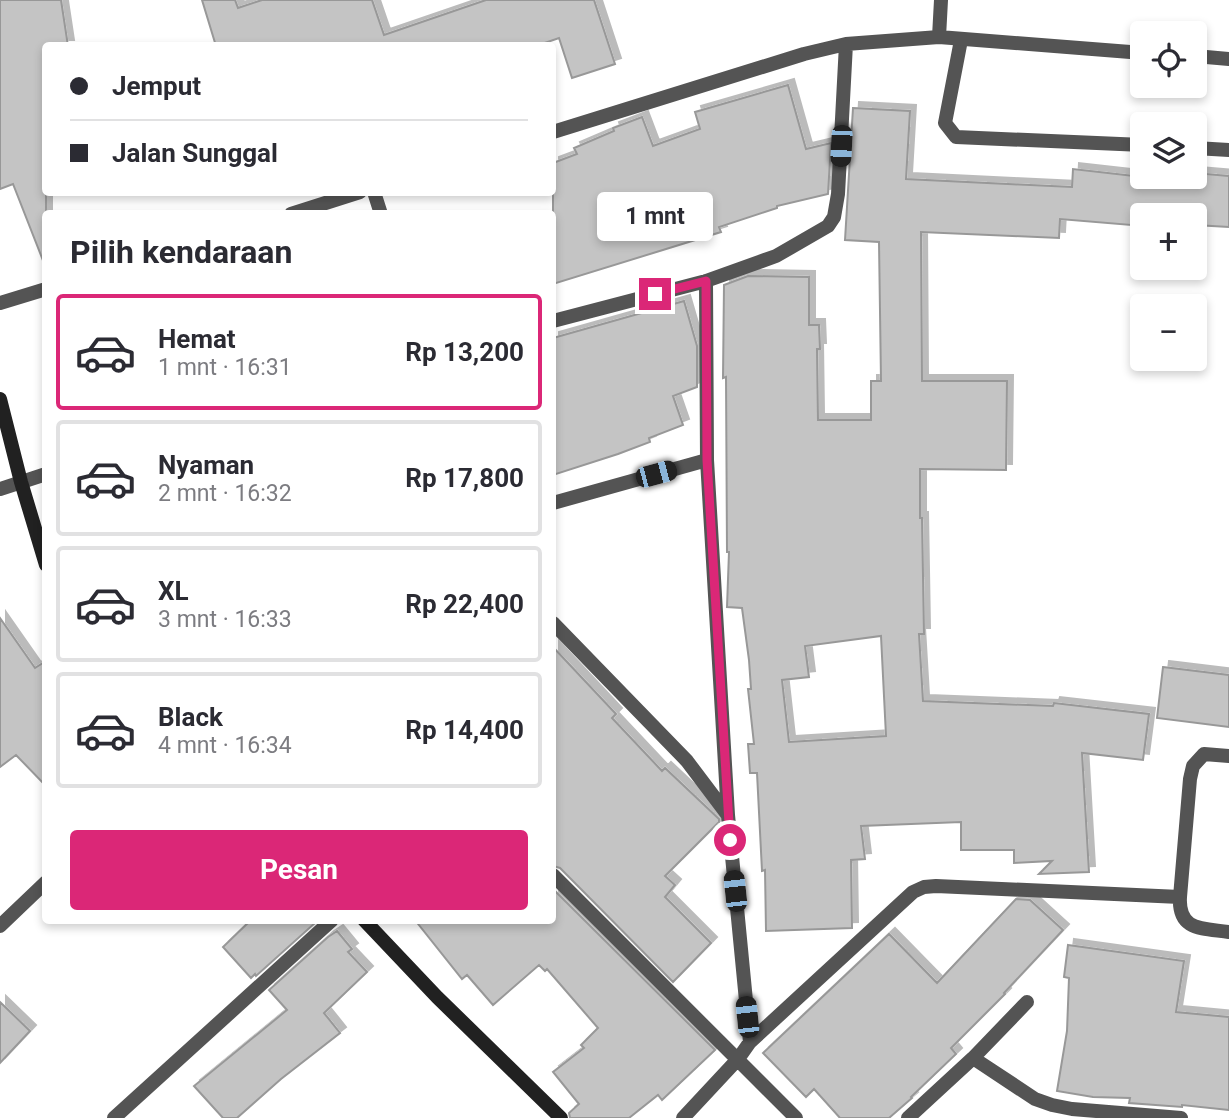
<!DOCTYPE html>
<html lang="id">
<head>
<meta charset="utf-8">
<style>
	:root { --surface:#fff; --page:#f7f7f7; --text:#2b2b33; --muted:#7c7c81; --line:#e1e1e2; --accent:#db2777 }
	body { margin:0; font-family:Roboto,sans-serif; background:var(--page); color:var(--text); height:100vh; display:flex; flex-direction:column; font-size:26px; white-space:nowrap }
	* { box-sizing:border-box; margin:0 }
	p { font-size:23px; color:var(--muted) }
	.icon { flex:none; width:38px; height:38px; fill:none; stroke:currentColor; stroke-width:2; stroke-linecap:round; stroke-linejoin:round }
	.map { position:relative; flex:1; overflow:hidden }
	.side { position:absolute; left:42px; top:210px; width:514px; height:714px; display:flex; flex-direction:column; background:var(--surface); border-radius:7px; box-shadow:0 4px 10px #0003 }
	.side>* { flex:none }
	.guide { position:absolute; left:42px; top:42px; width:514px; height:154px; border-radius:7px; box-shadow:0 4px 10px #0003; display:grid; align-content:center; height:154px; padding:0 28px; background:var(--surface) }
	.controls { position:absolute; left:1130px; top:21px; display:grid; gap:14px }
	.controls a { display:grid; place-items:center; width:77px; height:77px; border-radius:7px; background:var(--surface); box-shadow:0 4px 10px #0003; font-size:35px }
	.end { position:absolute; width:32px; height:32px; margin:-16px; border:9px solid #db2777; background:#fff; box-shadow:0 0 0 4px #fff }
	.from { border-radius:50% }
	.bubble { position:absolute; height:49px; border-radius:7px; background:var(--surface); box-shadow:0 4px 10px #0003; font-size:23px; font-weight:700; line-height:49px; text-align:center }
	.car { position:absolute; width:21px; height:42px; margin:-21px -10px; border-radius:9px; box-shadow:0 0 5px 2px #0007; background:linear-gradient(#222 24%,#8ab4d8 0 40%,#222 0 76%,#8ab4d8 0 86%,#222 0) }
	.guide b { display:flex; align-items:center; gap:24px; height:66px; font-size:26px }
	.guide b+b { border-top:2px solid var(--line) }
	.guide i { width:18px; height:18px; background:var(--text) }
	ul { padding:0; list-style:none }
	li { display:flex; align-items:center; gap:21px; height:116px; margin:0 14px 10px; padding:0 14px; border:4px solid var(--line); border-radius:7px }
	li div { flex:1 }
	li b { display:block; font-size:26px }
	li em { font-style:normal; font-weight:700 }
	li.current { border-color:var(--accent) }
	li>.icon { width:63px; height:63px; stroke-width:1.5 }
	h2 { padding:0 28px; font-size:32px; line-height:84px }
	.cta { display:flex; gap:14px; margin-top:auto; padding:14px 28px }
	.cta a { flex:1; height:80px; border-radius:7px; background:var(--accent); color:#fff; font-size:28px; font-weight:700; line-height:80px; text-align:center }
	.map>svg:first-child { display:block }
</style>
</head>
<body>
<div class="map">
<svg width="1229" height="1118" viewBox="0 0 1229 1118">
	<defs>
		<filter id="shadow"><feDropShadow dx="6" dy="-6" stdDeviation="0" flood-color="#0004"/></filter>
	</defs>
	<rect width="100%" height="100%" fill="#fff"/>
	<!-- building -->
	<path fill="#c4c4c4" stroke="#989898" stroke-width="2" fill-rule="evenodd" filter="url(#shadow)" d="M 0,0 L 61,0 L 68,46 L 46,46 L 46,262 L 44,263 L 13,184 L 0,189 Z
		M 202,0 L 235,0 L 238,8 L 262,0 L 372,0 L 384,35 L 486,0 L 594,0 L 615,64 L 572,78 L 559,38 L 536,46 L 216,46 Z
		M 788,85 L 806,149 L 831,143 L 828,194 L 777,206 L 777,208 L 719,227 L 721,232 L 553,284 L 553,163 L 577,154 L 574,148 L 614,131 L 613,128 L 642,117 L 653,146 L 700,129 L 695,112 Z
		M 853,108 L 910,111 L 906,179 L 1072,187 L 1073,169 L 1143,177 L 1195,177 L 1195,173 L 1229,176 L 1229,227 L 1195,225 L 1195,215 L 1143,215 L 1143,226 L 1060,219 L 1059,238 L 921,232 L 922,381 L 1007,381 L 1006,470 L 920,469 L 920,518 L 922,518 L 924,634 L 919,634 L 923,701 L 1053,706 L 1054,703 L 1149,714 L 1143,760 L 1082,753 L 1089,872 L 1039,874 L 1052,861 L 1014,863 L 1014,850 L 961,850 L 961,822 L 861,826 L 865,859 L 851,860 L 852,928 L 766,931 L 765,870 L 762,871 L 757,773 L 750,773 L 748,744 L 754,744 L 748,689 L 751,689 L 749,660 L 742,608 L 727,607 L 729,552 L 727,552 L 726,377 L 723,378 L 724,285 L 748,276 L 809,277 L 809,325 L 819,325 L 820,349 L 817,349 L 818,420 L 871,420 L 871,381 L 881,381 L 879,242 L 845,240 ZM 881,636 L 886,736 L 789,742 L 782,680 L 809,677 L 805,646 Z
		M 684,301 L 697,346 L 697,387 L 673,396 L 683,425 L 649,438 L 650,442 L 618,454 L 553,475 L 553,338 Z
		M 0,618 L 35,668 L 46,661 L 46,786 L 16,755 L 0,767 Z
		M 553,647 L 616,714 L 612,718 L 662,771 L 665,768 L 719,819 L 719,822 L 665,876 L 675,885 L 665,897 L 711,943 L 673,982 L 560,868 L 553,866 Z
		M 1163,667 L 1229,675 L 1229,727 L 1157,718 Z
		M 553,889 L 715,1050 L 662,1100 L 658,1095 L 629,1118 L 570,1118 L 569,1113 L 579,1104 L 553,1072 L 584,1048 L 581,1045 L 598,1028 L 547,969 L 545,971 L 539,965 L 493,1005 L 467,975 L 462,979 L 415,920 L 553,920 Z
		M 1016,899 L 1030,900 L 1063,930 L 1004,993 L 1005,994 L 951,1048 L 956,1054 L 911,1097 L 912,1098 L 889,1118 L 840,1118 L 814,1089 L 806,1097 L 763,1053 L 889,934 L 937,983 Z
		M 251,920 L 312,920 L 315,923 L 256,976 L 255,974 L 251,978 L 223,947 Z
		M 337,931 L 352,949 L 348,952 L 367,972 L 324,1013 L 340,1033 L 281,1079 L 237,1118 L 223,1118 L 194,1086 L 287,1010 L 269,990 L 328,937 Z
		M 1068,945 L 1184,961 L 1176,1012 L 1229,1017 L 1229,1110 L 1182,1105 L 1182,1107 L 1129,1103 L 1130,1098 L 1093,1097 L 1057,1091 L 1067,1031 L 1069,978 L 1064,977 Z
		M 0,1002 L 30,1031 L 0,1063 Z"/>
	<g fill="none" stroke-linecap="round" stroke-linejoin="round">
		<!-- lane -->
		<path stroke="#545454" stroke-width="14" d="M 961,40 L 945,123 L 956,137 L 1143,145
			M 1195,148 L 1229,150"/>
		<!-- street -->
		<path stroke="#545454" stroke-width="14" d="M 939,37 L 941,0
			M 1195,56 L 1229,59
			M 553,132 L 804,54 L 846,44 L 939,37 L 1143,53
			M 374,192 L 381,214
			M 291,214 L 360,192
			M 706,281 L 707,460 L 728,815 L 750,1042
			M 0,303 L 46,289
			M 553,321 L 706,281 L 776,256 L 828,226 L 834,217 L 838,194 L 846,44
			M 0,489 L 46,474
			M 553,503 L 707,460
			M 553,623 L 687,761 L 727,814
			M 553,875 L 796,1118
			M 1180,897 L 1190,779 L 1193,766 L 1204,754 L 1229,756
			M 0,926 L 46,882
			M 973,1058 L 1027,1002
			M 114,1118 L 332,920
			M 683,1118 L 738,1059 L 750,1042 L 913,892 L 924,887 L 936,886 L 1180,897 C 1178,931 1202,928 1229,932
			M 908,1118 L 973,1058 L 1035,1099 L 1052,1105 L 1072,1109 L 1181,1118"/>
		<!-- secondary -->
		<path stroke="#212121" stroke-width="14" d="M 0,399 L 21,482 L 46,565
			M 364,920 L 437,997 L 561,1118"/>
	</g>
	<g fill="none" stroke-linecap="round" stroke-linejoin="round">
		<!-- route -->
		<path stroke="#db2777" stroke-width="9" d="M 655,294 L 706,281 L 707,460 L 730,840"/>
	</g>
</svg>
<div class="controls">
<a><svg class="icon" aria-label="locate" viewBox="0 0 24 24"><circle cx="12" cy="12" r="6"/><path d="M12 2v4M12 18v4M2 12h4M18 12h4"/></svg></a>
<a><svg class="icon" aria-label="layers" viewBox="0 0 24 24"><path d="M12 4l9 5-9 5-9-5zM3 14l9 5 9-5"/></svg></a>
<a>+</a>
<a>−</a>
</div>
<i class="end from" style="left:730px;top:840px"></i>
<i class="end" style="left:655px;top:294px"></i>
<div class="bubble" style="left:597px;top:192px;width:116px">1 mnt</div>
<i class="car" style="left:841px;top:146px;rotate:183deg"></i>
<i class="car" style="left:656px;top:474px;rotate:75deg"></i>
<i class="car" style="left:735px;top:891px;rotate:354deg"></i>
<i class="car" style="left:747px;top:1017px;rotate:354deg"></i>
<div class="guide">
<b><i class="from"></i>Jemput</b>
<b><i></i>Jalan Sunggal</b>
</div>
<section class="side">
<h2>Pilih kendaraan</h2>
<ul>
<li class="current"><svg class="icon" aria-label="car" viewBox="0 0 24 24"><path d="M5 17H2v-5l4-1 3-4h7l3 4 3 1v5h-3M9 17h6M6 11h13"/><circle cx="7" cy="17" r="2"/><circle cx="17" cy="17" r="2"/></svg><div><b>Hemat</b><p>1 mnt · 16:31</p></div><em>Rp 13,200</em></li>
<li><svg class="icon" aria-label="car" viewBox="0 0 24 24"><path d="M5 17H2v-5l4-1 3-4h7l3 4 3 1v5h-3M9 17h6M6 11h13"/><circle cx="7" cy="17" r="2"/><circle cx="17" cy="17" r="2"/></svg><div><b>Nyaman</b><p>2 mnt · 16:32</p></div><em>Rp 17,800</em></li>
<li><svg class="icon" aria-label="car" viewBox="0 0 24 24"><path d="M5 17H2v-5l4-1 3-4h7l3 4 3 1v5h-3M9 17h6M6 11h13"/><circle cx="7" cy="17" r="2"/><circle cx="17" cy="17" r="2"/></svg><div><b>XL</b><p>3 mnt · 16:33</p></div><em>Rp 22,400</em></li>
<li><svg class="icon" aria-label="car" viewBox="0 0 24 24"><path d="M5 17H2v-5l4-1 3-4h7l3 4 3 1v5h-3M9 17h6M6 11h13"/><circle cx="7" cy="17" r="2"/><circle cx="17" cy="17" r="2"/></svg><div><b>Black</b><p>4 mnt · 16:34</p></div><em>Rp 14,400</em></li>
</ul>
<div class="cta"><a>Pesan</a></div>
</section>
</div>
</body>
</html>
